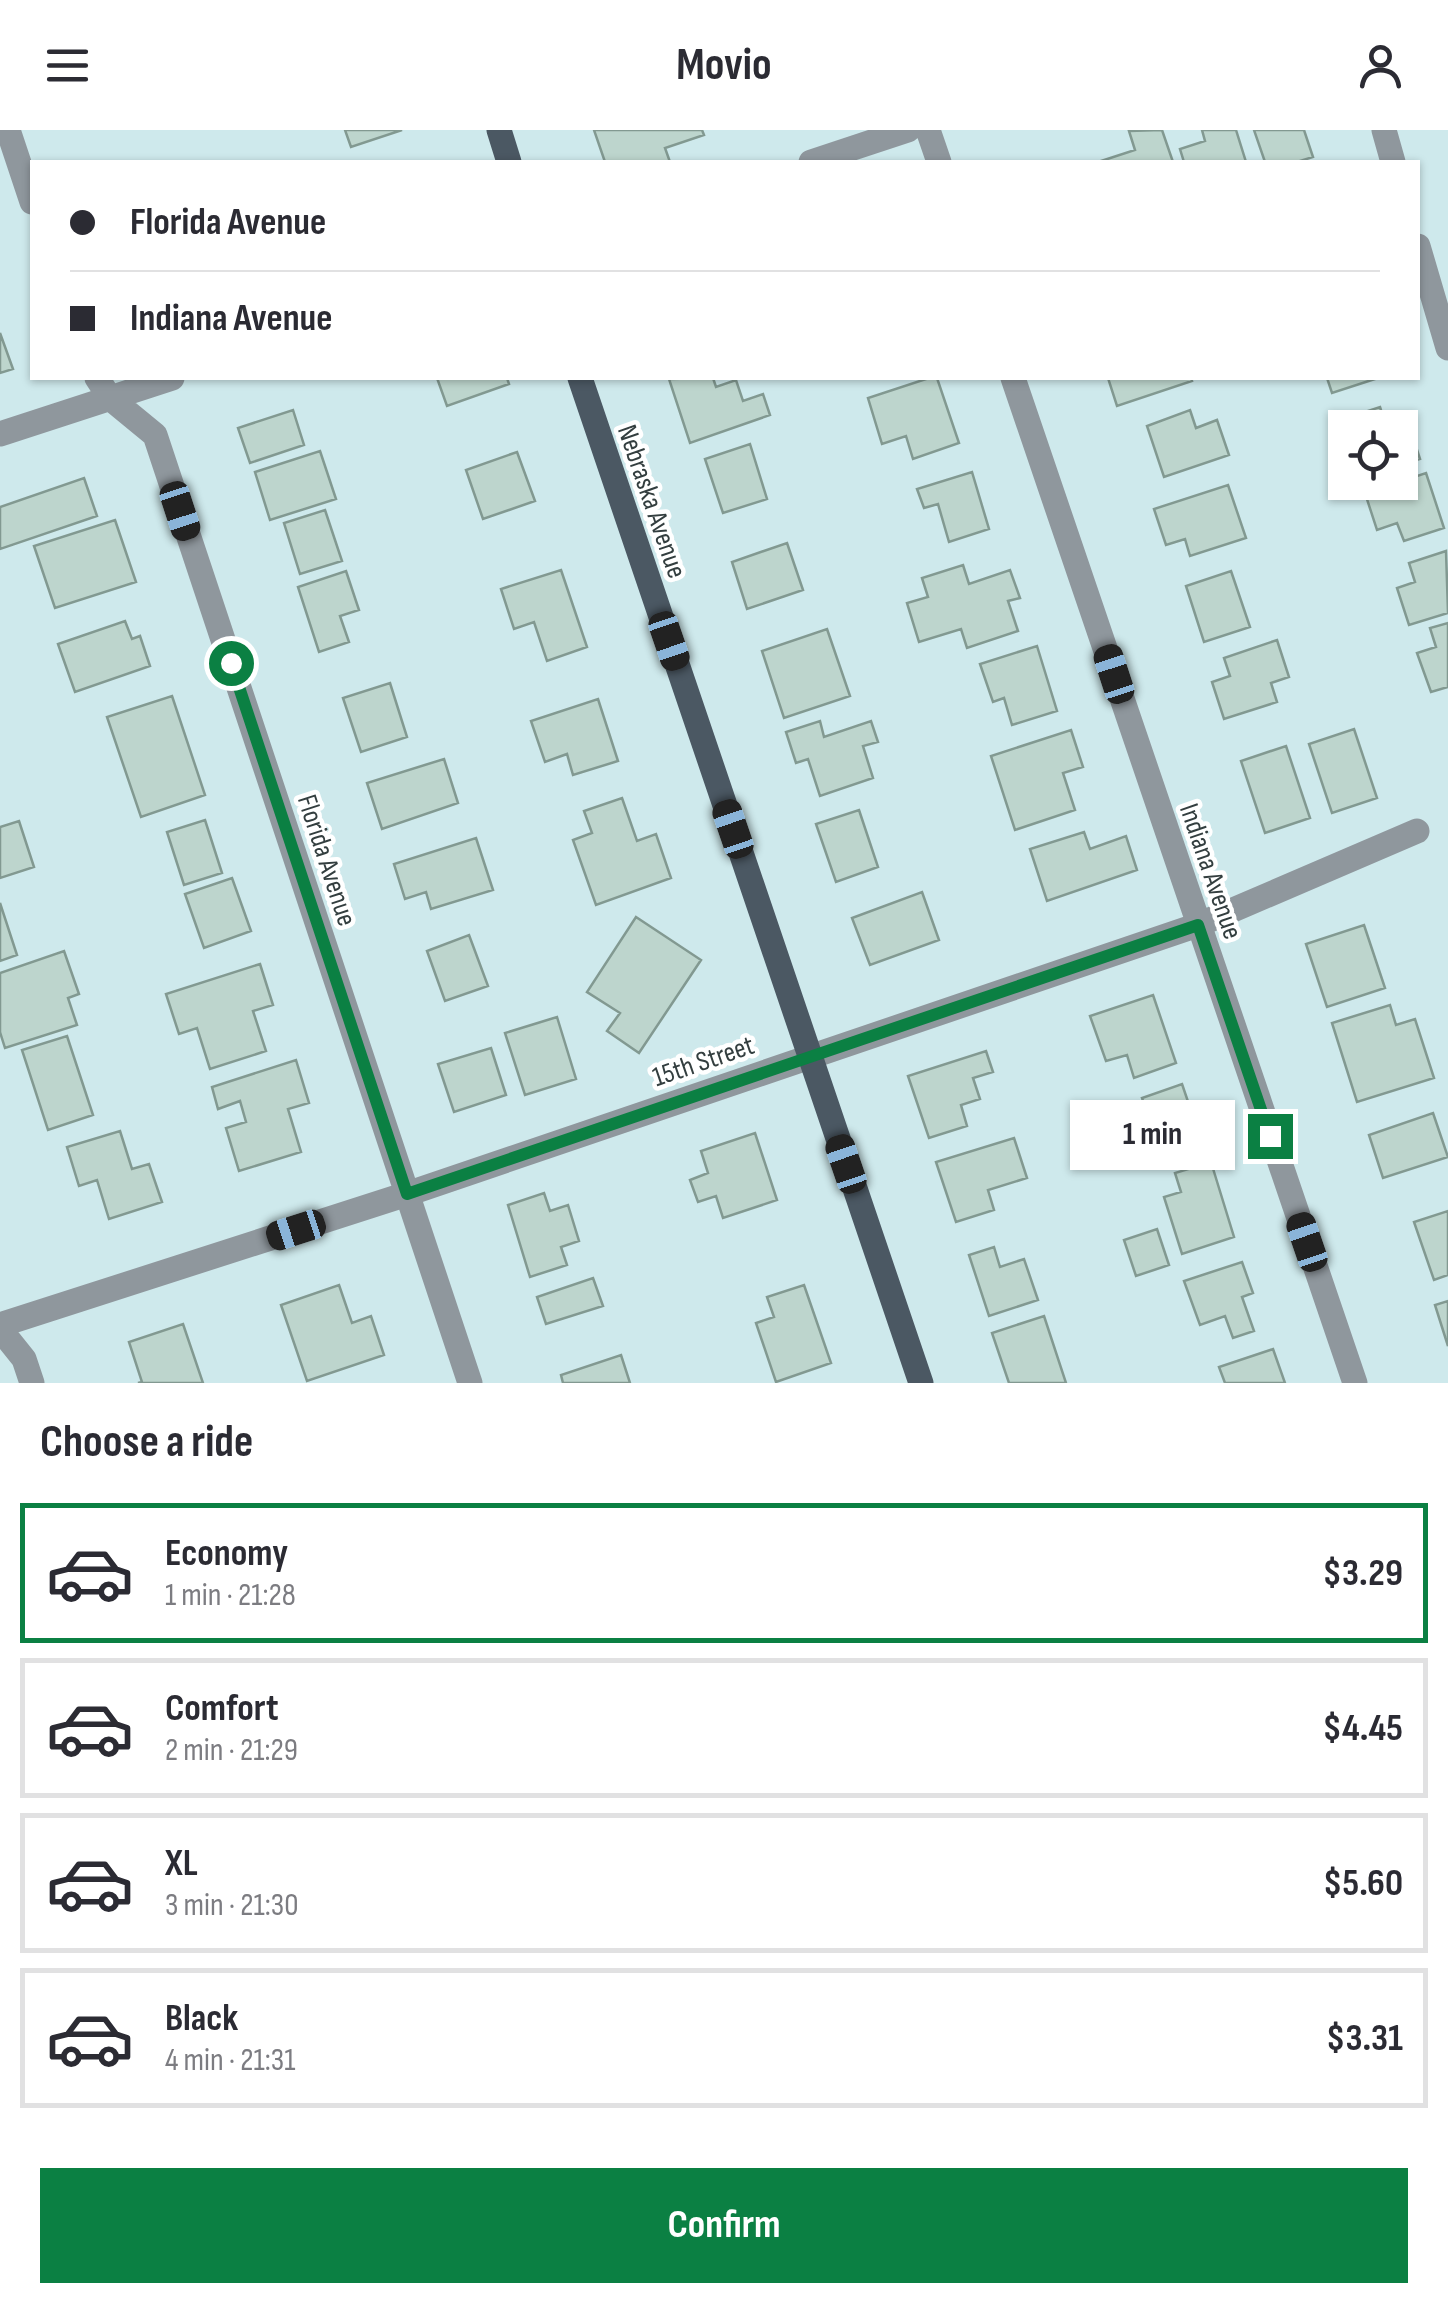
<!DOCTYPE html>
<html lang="en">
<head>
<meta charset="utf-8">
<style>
	:root { --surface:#fff; --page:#f2f2f3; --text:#2b2b33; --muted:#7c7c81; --line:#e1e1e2; --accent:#0b8043 }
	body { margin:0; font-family:"Sofia Sans Condensed",sans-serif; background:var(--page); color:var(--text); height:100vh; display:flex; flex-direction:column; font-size:38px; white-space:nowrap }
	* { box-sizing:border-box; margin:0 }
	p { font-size:32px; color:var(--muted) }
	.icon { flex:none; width:55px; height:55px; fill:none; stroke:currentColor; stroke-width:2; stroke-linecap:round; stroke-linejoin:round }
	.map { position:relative; height:1253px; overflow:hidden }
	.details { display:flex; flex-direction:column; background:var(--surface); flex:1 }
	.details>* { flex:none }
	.banner { position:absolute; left:30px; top:30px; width:1390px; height:220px; border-radius:0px; box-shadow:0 2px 8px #0004; display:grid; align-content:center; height:220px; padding:0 40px; background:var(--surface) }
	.controls { position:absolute; left:1328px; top:280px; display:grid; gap:20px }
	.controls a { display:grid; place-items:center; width:90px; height:90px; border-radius:0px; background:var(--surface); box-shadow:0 2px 8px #0004; font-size:50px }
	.end { position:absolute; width:45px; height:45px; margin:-22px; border:12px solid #0b8043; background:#fff; box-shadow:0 0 0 5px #fff }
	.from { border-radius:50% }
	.bubble { position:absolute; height:70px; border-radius:0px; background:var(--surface); box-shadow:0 2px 8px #0004; font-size:32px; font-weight:700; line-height:70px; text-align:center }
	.car { position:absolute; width:30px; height:60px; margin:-30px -15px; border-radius:12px; box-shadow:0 0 8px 2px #0007; background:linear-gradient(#222 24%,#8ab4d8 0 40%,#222 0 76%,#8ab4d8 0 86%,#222 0) }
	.banner b { display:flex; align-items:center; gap:35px; height:95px; font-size:38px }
	.banner b+b { border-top:2px solid var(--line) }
	.banner i { width:25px; height:25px; background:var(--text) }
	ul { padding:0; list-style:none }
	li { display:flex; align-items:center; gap:30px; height:140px; margin:0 20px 15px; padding:0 20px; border:5px solid var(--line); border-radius:0px }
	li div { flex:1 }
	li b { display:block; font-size:38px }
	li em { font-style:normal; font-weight:700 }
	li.selected { border-color:var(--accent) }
	li>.icon { width:90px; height:90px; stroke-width:1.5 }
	h2 { padding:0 40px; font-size:45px; line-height:120px }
	.action { display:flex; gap:20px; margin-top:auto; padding:20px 40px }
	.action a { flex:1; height:115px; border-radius:0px; background:var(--accent); color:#fff; font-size:40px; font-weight:700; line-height:115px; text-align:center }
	header { display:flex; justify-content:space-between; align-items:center; height:130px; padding:0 40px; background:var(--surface); font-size:45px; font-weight:700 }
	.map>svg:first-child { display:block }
</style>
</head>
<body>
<header><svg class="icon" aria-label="menu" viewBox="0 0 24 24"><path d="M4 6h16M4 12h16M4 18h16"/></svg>Movio<svg class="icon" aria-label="person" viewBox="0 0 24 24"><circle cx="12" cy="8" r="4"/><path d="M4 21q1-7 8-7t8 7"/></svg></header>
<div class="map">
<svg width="1448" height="1253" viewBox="0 0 1448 1253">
	<rect width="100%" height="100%" fill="#cee9ec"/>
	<!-- building -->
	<path fill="#bdd5cd" stroke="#829991" stroke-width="2.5" d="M 345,0 L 402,0 L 351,17 Z
		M 594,0 L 702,0 L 704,5 L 665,18 L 670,32 L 605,32 Z
		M 1162,0 L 1173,32 L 1098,32 L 1135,20 L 1129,1 Z
		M 1202,0 L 1236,0 L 1246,32 L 1184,32 L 1180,19 L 1205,11 Z
		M 1254,0 L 1304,0 L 1313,27 L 1297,32 L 1265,32 Z
		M 0,203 L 13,239 L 0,243 Z
		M 437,248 L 507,248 L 509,254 L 447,276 Z
		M 713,248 L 716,257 L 736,250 L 743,271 L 763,264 L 770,285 L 690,313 L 669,249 Z
		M 929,248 L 937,248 L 959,313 L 913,329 L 906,306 L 882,314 L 868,268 Z
		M 1108,248 L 1191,248 L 1192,251 L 1117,276 Z
		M 1327,248 L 1378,248 L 1332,263 Z
		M 1380,277 L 1386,296 L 1407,289 L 1420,329 L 1400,335 L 1400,298 L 1345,298 L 1345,315 L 1337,291 Z
		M 293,280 L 304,315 L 250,333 L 238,298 Z
		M 1190,280 L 1196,298 L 1217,290 L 1229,325 L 1164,347 L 1147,296 Z
		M 750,314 L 767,369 L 723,383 L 705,329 Z
		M 320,321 L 336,369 L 270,390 L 255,342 Z
		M 517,322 L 535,371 L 483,389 L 466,340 Z
		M 972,342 L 989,399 L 949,412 L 938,374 L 924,378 L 917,359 Z
		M 1426,343 L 1444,398 L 1404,411 L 1397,393 L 1377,400 L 1365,363 Z
		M 84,348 L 97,386 L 0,419 L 0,377 Z
		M 1228,355 L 1246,408 L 1190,426 L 1185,409 L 1166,415 L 1154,379 Z
		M 325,380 L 342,431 L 300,444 L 284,393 Z
		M 115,390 L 136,452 L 55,478 L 34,416 Z
		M 787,413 L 803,460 L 747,479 L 732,432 Z
		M 1446,421 L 1448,483 L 1409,495 L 1397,458 L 1415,452 L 1409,433 Z
		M 963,435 L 969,454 L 1010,440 L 1020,468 L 1008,471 L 1018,501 L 967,518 L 961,499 L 919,512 L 907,473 L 928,467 L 922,448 Z
		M 561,440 L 587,517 L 547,531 L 534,492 L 514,499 L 501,459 Z
		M 346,441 L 359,480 L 340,486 L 349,512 L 319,522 L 298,457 Z
		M 1231,441 L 1250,497 L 1204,512 L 1186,456 Z
		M 125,491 L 132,509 L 140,506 L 150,536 L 75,562 L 58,514 Z
		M 1448,493 L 1448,557 L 1431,562 L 1417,523 L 1436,517 L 1430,498 Z
		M 827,499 L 850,566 L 784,588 L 762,521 Z
		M 1277,510 L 1289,547 L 1271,553 L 1277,572 L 1224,589 L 1212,552 L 1230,546 L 1224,528 Z
		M 1037,516 L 1057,581 L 1012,595 L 1004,568 L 993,572 L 980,534 Z
		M 390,553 L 407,607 L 361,622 L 343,568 Z
		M 172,566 L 205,665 L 141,687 L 107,587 Z
		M 598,569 L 618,631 L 573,645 L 567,624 L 545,632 L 531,591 Z
		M 820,591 L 824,607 L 871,591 L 878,612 L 863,616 L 873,648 L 820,666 L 808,629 L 796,633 L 786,602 Z
		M 1354,599 L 1377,668 L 1332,683 L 1309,614 Z
		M 1071,600 L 1083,637 L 1063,643 L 1075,680 L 1015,700 L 991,626 Z
		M 1286,616 L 1310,688 L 1265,703 L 1241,631 Z
		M 444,629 L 458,673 L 382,699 L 367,653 Z
		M 622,668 L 637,711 L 656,704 L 671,748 L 596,775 L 573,710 L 592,703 L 584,681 Z
		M 859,680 L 878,737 L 836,752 L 816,694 Z
		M 205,690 L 222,743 L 184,755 L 167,702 Z
		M 19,691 L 34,737 L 0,748 L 0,697 Z
		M 1084,702 L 1090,719 L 1126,706 L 1137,740 L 1047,771 L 1030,719 Z
		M 476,708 L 493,760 L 431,779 L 426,762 L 405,769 L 394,734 Z
		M 232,748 L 251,801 L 204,818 L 185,764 Z
		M 922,762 L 939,810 L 870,835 L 852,788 Z
		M 0,773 L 17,825 L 0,831 Z
		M 636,787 L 701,830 L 639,923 L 607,901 L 620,883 L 587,862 Z
		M 1364,795 L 1385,858 L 1327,877 L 1306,814 Z
		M 469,805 L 488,856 L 445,871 L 427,821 Z
		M 64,821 L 79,864 L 68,868 L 77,895 L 5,918 L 0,902 L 0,843 Z
		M 260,834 L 273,875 L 253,881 L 266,921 L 210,939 L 197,898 L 179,904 L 166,864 Z
		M 1153,865 L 1176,933 L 1134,948 L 1127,925 L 1106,931 L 1090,886 Z
		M 1390,875 L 1396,895 L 1415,889 L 1434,948 L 1357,972 L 1332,893 Z
		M 557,887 L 576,949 L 525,965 L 505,903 Z
		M 67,906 L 93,985 L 48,1000 L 22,920 Z
		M 491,918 L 506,965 L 454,982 L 438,934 Z
		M 986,921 L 993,942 L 973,948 L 980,969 L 961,975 L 967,996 L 929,1008 L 908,946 Z
		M 296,930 L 309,973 L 288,979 L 301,1022 L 239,1041 L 226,998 L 246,992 L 240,971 L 218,979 L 212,957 Z
		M 1182,954 L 1197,998 L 1157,1012 L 1142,968 Z
		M 1433,983 L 1448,1027 L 1383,1048 L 1369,1005 Z
		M 120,1001 L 132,1039 L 149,1034 L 162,1072 L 109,1089 L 97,1050 L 79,1056 L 67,1017 Z
		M 755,1003 L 777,1070 L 723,1088 L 716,1066 L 698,1072 L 690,1050 L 708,1043 L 701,1021 Z
		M 1014,1008 L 1027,1048 L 988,1060 L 994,1080 L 956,1092 L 936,1032 Z
		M 1211,1032 L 1234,1107 L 1182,1124 L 1164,1067 L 1181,1062 L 1175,1043 Z
		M 544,1063 L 550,1081 L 568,1075 L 579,1111 L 561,1117 L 567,1135 L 530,1147 L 508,1075 Z
		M 1448,1081 L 1448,1145 L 1434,1150 L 1414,1092 Z
		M 1157,1099 L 1169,1135 L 1136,1146 L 1124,1110 Z
		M 994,1117 L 1000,1137 L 1024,1129 L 1038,1170 L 989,1186 L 969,1125 Z
		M 1242,1132 L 1253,1163 L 1242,1167 L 1254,1201 L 1233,1208 L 1225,1186 L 1200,1195 L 1184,1151 Z
		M 593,1148 L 603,1176 L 546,1194 L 537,1167 Z
		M 339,1155 L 352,1193 L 371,1186 L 384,1225 L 307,1251 L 281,1175 Z
		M 804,1155 L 831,1233 L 776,1252 L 756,1193 L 774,1187 L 767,1167 Z
		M 1448,1171 L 1448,1216 L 1435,1175 Z
		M 1044,1186 L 1066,1253 L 1009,1253 L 992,1203 Z
		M 183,1194 L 203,1253 L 138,1253 L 142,1252 L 129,1212 Z
		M 1273,1219 L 1285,1253 L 1225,1253 L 1219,1237 Z
		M 621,1225 L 630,1253 L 563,1253 L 561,1245 Z"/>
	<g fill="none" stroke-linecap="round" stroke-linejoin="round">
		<!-- minor -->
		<path stroke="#8f979d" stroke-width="25" d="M 8,0 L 32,72
			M 928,0 L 939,32
			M 1384,0 L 1393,32
			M 811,32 L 908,0
			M 1418,116 L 1448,218
			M 97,248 L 110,268 L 155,305 L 470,1253
			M 1013,248 L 1355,1253
			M 0,304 L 172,248
			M 0,1195 L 407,1064 L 1198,795 L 1417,701
			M 0,1199 L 24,1229 L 32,1253"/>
		<!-- major -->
		<path stroke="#4b5863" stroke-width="25" d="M 499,0 L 509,32
			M 580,248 L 921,1253"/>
	</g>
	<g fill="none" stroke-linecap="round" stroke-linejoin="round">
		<!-- route -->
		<path stroke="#0b8043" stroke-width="12" d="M 231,533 L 407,1064 L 1198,795 L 1270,1006"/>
	</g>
	<g text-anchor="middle" stroke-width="9" stroke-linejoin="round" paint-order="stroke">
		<!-- street labels -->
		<g font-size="28" fill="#333e3f" stroke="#fff">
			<text transform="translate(653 371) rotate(71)" y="10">Nebraska Avenue</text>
			<text transform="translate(328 730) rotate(72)" y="10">Florida Avenue</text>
			<text transform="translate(1212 741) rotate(71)" y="10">Indiana Avenue</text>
			<text transform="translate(703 930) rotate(-19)" y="10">15th Street</text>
		</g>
	</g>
</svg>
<div class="controls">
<a><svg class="icon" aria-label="locate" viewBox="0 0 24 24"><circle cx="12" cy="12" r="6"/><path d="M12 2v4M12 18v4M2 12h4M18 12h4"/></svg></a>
</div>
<i class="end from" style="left:231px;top:533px"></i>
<i class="end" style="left:1270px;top:1006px"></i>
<div class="bubble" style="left:1070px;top:970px;width:165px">1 min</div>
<i class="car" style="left:180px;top:381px;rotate:162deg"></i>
<i class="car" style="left:669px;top:511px;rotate:161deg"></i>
<i class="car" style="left:1114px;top:544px;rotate:342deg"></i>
<i class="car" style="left:733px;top:699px;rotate:341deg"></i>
<i class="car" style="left:846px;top:1034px;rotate:341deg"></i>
<i class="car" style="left:296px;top:1100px;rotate:252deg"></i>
<i class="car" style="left:1307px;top:1112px;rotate:341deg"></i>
<div class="banner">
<b><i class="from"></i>Florida Avenue</b>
<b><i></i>Indiana Avenue</b>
</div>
</div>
<section class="details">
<h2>Choose a ride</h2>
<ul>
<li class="selected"><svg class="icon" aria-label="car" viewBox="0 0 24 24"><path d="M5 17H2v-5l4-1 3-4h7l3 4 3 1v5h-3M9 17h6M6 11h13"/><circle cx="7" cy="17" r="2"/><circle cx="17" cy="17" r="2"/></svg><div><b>Economy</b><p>1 min · 21:28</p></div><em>$3.29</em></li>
<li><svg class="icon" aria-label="car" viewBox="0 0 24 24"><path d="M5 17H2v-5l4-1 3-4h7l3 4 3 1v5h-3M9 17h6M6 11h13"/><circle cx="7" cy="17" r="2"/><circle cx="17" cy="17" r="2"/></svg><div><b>Comfort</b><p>2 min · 21:29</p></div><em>$4.45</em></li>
<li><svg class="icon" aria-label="car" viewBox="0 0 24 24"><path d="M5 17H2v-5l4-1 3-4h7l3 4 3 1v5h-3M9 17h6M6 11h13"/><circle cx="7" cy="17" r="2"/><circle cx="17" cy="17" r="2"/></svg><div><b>XL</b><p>3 min · 21:30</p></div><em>$5.60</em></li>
<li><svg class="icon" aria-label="car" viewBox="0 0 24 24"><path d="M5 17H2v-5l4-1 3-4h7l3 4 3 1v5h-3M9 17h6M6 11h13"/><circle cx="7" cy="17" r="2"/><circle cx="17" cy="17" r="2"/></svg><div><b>Black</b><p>4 min · 21:31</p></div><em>$3.31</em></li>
</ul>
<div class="action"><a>Confirm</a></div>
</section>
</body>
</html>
